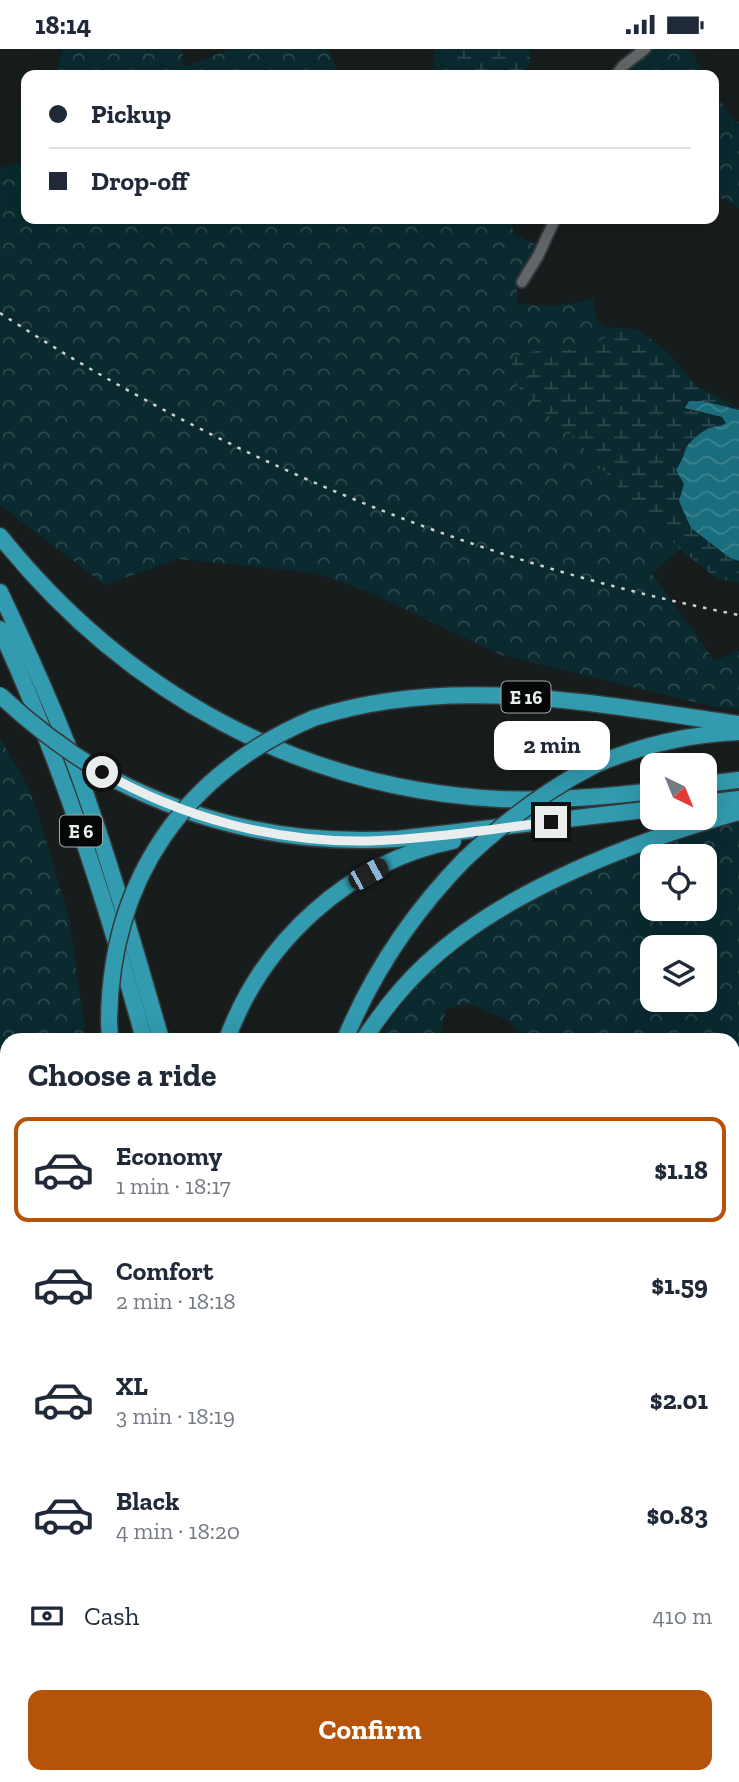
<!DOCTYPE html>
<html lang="en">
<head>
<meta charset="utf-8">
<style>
	:root { --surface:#fff; --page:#f2f2f3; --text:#1f2937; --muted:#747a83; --line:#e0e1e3; --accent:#b45309 }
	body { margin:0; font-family:"Zilla Slab",serif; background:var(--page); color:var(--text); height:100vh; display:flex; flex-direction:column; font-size:26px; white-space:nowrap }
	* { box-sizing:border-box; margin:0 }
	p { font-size:23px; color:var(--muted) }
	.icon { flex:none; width:38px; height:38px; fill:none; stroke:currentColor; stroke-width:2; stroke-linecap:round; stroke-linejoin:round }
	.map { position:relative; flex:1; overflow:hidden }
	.side { position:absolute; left:0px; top:984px; width:740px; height:751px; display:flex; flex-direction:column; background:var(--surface); border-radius:21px 21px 0 0; box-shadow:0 7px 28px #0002 }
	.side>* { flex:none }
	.hud { position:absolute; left:21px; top:21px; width:698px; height:154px; border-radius:14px; box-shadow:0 7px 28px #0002; display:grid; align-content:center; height:154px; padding:0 28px; background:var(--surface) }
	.needle { width:46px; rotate:137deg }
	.controls { position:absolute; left:640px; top:704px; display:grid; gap:14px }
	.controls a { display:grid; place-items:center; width:77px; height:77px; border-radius:14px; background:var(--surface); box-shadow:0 7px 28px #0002; font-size:35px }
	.end { position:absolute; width:32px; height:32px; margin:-16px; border:9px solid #e9edee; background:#111; box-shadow:0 0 0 4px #111 }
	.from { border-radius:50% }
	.bubble { position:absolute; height:49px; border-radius:14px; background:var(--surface); box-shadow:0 7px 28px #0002; font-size:23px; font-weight:700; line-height:49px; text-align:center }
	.car { position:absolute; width:21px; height:42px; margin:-21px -10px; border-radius:9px; box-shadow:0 0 5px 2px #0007; background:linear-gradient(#222 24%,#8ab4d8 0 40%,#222 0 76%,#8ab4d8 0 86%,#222 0) }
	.hud b { display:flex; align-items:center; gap:24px; height:66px; font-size:26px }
	.hud b+b { border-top:2px solid var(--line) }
	.hud i { width:18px; height:18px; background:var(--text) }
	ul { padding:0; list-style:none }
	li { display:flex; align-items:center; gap:21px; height:105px; margin:0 14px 10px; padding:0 14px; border:4px solid transparent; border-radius:14px }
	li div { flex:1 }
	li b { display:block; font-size:26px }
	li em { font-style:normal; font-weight:700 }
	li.current { border-color:var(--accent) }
	li>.icon { width:63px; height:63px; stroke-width:1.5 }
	h2 { padding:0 28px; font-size:32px; line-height:84px }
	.pay { display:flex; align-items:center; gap:18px; height:77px; padding:0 28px; font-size:26px }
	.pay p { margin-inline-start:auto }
	.action { display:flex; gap:14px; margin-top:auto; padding:14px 28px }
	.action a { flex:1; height:80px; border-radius:14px; background:var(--accent); color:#fff; font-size:28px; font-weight:700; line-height:80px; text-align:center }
	.status { display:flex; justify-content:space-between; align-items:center; height:49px; padding:0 35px; background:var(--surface); direction:ltr }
	.status svg { height:19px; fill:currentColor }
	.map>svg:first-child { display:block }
</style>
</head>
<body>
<div class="status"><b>18:14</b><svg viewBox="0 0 49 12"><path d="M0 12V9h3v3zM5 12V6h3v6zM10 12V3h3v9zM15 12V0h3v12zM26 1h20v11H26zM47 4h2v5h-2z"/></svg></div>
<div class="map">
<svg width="739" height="1733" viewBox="0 0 739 1733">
	<defs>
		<pattern id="forest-crowns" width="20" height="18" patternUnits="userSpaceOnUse" patternTransform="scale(1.75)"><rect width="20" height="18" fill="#0a2a30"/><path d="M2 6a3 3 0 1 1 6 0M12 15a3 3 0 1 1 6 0" fill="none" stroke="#2e494e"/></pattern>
		<pattern id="wetland-marsh" width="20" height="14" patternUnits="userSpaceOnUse" patternTransform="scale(1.75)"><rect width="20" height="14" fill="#0a2a30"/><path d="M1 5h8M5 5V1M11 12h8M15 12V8" fill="none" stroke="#2e494e"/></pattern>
		<pattern id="water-waves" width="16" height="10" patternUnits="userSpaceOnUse" patternTransform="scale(1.75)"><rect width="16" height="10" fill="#1a6d7d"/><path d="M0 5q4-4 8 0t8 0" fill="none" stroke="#3b8290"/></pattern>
	</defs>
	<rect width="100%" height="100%" fill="#171c1d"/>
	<!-- forest -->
	<path fill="url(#forest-crowns)" fill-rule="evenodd" d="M 62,0 L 182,0 L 184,18 L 231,0 L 328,0 L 340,26 L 56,26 Z
		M 435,0 L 455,0 L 465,16 L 482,26 L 414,26 L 434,19 Z
		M 643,0 L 689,0 L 705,26 L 616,26 Z
		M 714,41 L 735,74 L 739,73 L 739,159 L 714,145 Z
		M 26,112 L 26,170 L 512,170 L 513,184 L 539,197 L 517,230 L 517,255 C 545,257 566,258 593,249 L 596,270 L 604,278 L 636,280 L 617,282 L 585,300 L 541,301 L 519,339 L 550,368 L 570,383 L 628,449 L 680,500 L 652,525 L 715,612 L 739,601 L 739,660 L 711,657 L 501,606 L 373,545 L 317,524 L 178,510 L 105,536 L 0,456 L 0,119 Z
		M 0,689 L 31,743 L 69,869 L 86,990 L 7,990 L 7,1727 L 45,1727 L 45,1733 L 0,1733 Z
		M 739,768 L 739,1040 L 733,1041 L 733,990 L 525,990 L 509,972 L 469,954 L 446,960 L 439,990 L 378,990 L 411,942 L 410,941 L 507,862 L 640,798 ZM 653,807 L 705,807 L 705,859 L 653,859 ZM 653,898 L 705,898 L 705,950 L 653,950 Z
		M 733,1079 L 739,1082 L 739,1600 L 735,1601 L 733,1595 Z"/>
	<!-- wetland -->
	<path fill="url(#wetland-marsh)" d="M 455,0 L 530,0 L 530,14 L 523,26 L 482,26 L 465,16 Z
		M 638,280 L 667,303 L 697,337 L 739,359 L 739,361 L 704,352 L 686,360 L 722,368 L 726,374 L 687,398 L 685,408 L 676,421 L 730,509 L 739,512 L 739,534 L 716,529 L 680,500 L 628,449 L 570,383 L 550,368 L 519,339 L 510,319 L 515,307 L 541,301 L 585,300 L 617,282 Z"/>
	<!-- water -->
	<path fill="url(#water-waves)" d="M 689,352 L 703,352 L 739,361 L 739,512 L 730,509 L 691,479 L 679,452 L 684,435 L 676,421 C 682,412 683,408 686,399 C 689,393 702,382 709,379 C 715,377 720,378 726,374 L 722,368 L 685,359 Z"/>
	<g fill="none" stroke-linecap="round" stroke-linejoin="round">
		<defs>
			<path id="minor" d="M 616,26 L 623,17 L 645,0
				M 522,233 L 538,207 L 555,170
				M 733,1053 L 739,1051
				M 671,1727 L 680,1733
				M 217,1728 L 226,1733
				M 300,1733 L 300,1727
				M 657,1733 L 667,1727"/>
			<path id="major" d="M 733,1620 L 739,1618"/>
			<path id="highway" d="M 0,487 C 125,643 299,740 500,750 C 551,752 602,748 653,742
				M 0,543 C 26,598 51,653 73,710 C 107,802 134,896 161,990
				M 0,580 C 61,712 105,850 144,990
				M 314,669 C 452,624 599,656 739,675
				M 597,715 C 643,696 690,685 739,683
				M 115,731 C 205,777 296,796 397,790 L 653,760
				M 705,735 L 739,731
				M 705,754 L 739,750
				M 109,973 L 110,990
				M 227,990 C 263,892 349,813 453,792
				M 345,990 C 373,923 414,862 465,810
				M 364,990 C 382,963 401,938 425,916 C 504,841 635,792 739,763
				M 350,1727 L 352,1733
				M 367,1727 L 368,1733
				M 478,1727 L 479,1733
				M 386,1733 L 398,1727"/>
		</defs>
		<!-- minor casing -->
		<use href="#minor" stroke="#36393a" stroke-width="14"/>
		<!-- major casing -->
		<use href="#major" stroke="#36393a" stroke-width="18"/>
		<!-- highway casing -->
		<use href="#highway" stroke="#36393a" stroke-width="19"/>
		<!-- minor -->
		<use href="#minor" stroke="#616768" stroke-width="10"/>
		<!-- major -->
		<use href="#major" stroke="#458693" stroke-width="14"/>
		<!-- highway -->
		<use href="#highway" stroke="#329baf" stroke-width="16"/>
		<!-- rail -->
		<path stroke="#cdd1d2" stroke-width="2.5" stroke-dasharray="3.5 7" stroke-linecap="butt" d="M 0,264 C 225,411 475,514 739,566"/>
		<defs>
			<path id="highway-bridge" d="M 0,646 C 35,679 73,707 115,731
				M 465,810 C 505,772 547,740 597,715
				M 109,973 C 110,831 184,724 314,669"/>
		</defs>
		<!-- highway-bridge casing -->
		<use href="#highway-bridge" stroke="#36393a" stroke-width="19" stroke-linecap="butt"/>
		<!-- highway-bridge -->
		<use href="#highway-bridge" stroke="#329baf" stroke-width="16"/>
	</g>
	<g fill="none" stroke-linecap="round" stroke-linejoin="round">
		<!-- route -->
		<path stroke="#e9edee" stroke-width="9" d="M 102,723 C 183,769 276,794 369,792 C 430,790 491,780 551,773"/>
	</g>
	<g text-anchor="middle" stroke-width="6" stroke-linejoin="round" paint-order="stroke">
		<!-- shield labels -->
		<g fill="#050607" stroke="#a5a8a9" stroke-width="2">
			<rect x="501.5" y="632.5" width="49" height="31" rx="5"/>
			<rect x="60" y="766.5" width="42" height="31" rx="5"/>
		</g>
		<g font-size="19" font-weight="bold" fill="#e9edee">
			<text x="526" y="655">E 16</text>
			<text x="81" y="789">E 6</text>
		</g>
	</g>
</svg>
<div class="controls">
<a><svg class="needle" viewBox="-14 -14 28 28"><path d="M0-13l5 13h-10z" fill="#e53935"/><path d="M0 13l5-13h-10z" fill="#747a83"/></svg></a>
<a><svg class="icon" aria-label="locate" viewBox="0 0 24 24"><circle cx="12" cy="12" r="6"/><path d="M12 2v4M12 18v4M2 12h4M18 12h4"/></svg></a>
<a><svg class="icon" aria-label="layers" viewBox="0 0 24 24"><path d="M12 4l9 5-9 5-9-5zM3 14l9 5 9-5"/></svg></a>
</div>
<i class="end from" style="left:102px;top:723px"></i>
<i class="end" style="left:551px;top:773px"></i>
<div class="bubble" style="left:494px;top:672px;width:116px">2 min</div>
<i class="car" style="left:368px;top:825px;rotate:61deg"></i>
<div class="hud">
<b><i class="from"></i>Pickup</b>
<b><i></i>Drop-off</b>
</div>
<section class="side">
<h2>Choose a ride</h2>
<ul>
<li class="current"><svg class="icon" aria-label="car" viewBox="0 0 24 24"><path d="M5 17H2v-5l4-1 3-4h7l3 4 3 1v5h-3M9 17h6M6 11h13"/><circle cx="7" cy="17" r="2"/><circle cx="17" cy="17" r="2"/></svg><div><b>Economy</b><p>1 min · 18:17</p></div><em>$1.18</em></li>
<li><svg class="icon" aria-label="car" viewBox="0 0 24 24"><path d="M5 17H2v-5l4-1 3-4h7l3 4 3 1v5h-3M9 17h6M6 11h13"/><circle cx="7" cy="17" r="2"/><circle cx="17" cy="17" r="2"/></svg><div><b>Comfort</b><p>2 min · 18:18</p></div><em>$1.59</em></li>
<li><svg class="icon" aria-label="car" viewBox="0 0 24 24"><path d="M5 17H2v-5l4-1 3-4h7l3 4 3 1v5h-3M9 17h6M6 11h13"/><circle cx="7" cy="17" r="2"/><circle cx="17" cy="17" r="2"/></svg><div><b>XL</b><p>3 min · 18:19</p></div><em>$2.01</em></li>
<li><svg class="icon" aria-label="car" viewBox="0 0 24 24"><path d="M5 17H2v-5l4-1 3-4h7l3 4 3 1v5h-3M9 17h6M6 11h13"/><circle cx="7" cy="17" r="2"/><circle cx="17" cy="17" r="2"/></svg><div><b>Black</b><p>4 min · 18:20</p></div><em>$0.83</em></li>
</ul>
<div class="pay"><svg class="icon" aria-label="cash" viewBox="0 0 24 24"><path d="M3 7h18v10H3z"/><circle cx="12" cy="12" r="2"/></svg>Cash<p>410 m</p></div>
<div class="action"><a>Confirm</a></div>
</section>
</div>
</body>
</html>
